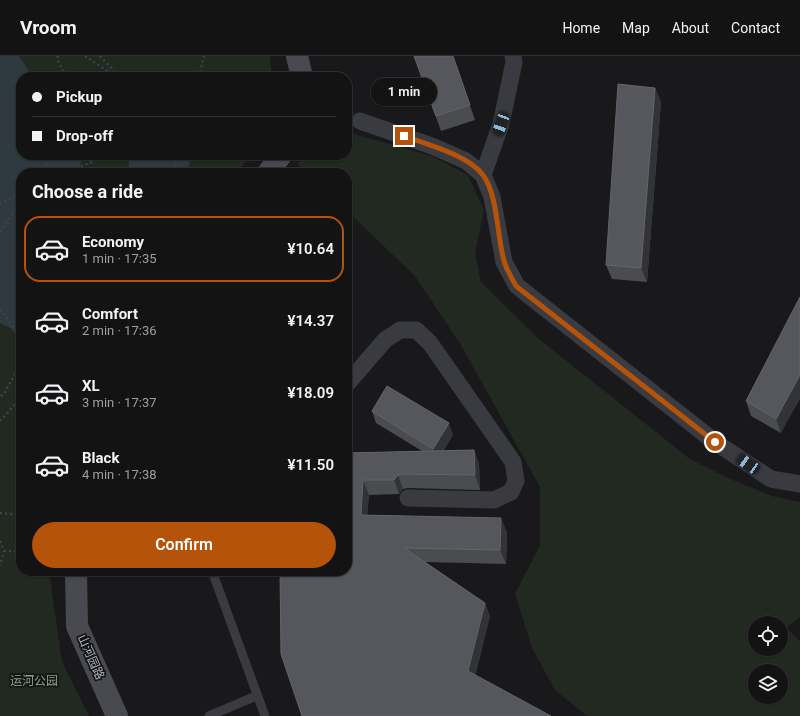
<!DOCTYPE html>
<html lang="en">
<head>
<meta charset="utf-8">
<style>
	:root { --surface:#131314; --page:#202022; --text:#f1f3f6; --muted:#9d9ea0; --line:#323234; --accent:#b45309 }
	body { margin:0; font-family:Roboto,"Noto Sans SC",sans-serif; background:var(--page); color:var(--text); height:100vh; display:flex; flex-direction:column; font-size:15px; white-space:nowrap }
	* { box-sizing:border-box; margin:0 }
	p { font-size:13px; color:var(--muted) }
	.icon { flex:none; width:22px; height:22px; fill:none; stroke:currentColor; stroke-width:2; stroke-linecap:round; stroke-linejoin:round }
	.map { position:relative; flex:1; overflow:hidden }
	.details { position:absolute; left:16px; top:112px; width:336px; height:408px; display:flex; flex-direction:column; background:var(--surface); border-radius:16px; box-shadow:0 1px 3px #0004,0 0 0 1px var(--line) }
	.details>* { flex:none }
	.guide { position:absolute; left:16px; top:16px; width:336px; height:88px; border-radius:16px; box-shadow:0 1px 3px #0004,0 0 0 1px var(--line); display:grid; align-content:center; height:88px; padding:0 16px; background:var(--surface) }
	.controls { position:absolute; left:748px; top:560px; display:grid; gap:8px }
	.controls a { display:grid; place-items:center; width:40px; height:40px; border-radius:50%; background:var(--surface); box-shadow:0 1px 3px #0004,0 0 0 1px var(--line); font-size:20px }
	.end { position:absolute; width:18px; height:18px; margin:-9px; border:5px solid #b45309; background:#fff; box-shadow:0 0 0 2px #fff }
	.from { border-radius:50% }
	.bubble { position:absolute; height:28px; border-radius:14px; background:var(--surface); box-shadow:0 1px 3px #0004,0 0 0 1px var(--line); font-size:13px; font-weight:600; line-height:28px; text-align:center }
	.car { position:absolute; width:12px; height:24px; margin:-12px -6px; border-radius:5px; box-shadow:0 0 3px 1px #0007; background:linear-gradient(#222 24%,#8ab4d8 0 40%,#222 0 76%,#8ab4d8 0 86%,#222 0) }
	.guide b { display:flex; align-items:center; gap:14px; height:38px; font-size:15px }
	.guide b+b { border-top:1px solid var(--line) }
	.guide i { width:10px; height:10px; background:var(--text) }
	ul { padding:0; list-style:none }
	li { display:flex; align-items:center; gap:12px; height:66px; margin:0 8px 6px; padding:0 8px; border:2px solid transparent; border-radius:16px }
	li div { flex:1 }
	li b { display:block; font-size:15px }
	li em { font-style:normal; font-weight:600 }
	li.current { border-color:var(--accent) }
	li>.icon { width:36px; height:36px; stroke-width:1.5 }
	h2 { padding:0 16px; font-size:18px; line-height:48px }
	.primary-button { display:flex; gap:8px; margin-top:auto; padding:8px 16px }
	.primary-button a { flex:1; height:46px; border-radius:24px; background:var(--accent); color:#fff; font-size:16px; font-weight:600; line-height:46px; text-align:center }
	header { display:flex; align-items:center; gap:24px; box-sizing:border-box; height:56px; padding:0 20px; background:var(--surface); border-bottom:1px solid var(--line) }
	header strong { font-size:19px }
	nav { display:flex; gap:22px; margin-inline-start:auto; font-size:14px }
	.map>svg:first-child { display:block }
</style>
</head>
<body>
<header>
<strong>Vroom</strong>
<nav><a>Home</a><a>Map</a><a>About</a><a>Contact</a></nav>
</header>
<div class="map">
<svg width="800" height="660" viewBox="0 0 800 660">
	<rect width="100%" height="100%" fill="#19191b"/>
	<!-- green -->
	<path fill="#212921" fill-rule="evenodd" d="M 0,0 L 270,0 L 272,21 L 21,21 L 21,99 L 250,99 L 237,117 L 21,117 L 21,515 L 49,515 L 62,606 L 89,660 L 0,660 Z
		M 347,76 L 432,100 L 468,119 L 484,154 L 475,197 L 481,226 L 539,283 L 690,403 L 728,422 L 772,440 L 800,446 L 800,561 L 786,572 L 800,585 L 800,660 L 587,660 L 555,634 L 532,592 L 515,538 L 540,489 L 540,431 L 461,289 L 415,220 L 347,155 L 347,117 L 307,117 L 298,108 L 305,99 L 347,99 ZM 755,567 L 781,567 L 781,593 L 755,593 ZM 755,615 L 781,615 L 781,641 L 755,641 Z"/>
	<!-- water -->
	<path fill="#2e3940" d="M 0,0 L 19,0 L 33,21 L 21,21 L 21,99 L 82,99 L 79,117 L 21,117 L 21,278 L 0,267 Z
		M 128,99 L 192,99 L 186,117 L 125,117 L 129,112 Z"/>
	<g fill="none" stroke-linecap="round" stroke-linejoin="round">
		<!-- path -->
		<path stroke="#404247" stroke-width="2.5" stroke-dasharray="2 3" stroke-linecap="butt" d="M 58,0 L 57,3 L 66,21
			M 85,0 L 116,21
			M 100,0 L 114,15 L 117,21
			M 199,21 L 204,0
			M 40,117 L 52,99
			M 62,117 L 90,107 L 100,99
			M 173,117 L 178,99
			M 0,148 L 21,136
			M 0,176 L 21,145
			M 0,254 C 15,267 25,295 17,314 C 13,322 8,330 4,338 L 0,341
			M 0,365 L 21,342
			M 0,457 L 21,459
			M 0,485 L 4,495 L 0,510
			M 4,495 L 21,495"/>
		<!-- lane -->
		<path stroke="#3a3b40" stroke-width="9" d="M 212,515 L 265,660
			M 209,660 L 256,640"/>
		<!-- street -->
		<path stroke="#3a3b40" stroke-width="17" d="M 360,65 L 432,90 L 466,105 L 483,119 L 492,141 L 504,206 L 517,230 L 715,386 L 771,423 L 800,428
			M 483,119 L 501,68 L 514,6 L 513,0
			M 347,328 L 385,284 L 400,274 L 416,274 L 430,287 L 513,406 L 516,425 L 511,436 L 494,444 L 408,442"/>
		<!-- secondary -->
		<path stroke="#484a50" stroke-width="22" d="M 297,0 L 302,21
			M 268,117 L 281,99
			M 76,515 L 77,570 L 117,660"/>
	</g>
	<!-- wall -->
	<path fill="#4a4c50" d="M 414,0 L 453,0 L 475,64 L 441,75 Z
		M 655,32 L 661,46 L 647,226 L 612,223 L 606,209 Z
		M 800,241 L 781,377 L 751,360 L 746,345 Z
		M 372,355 L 453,379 L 443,395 L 474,394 L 479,408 L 480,434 L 408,432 L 403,433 L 399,438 L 369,439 L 367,459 L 507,476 L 506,508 L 425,506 L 485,547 L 490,561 L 302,660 L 347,515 L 347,397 L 422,395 L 376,367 Z"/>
	<!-- shaded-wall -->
	<path fill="#323336" d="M 655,32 L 661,46 L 647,226 L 641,212 Z
		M 800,319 L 800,343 L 781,377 L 776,363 Z
		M 449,367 L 453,379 L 437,404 L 433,393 Z
		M 474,394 L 479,408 L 480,434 L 475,419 Z
		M 398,419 L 403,433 L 399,438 L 394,424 Z
		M 363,424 L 369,439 L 366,473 L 361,459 Z
		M 501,462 L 507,476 L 506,508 L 500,494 Z
		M 485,547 L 490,561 L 473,630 L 468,615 Z"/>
	<!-- building -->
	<path fill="#55575c" stroke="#62656a" d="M 414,0 L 453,0 L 470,49 L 436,60 Z
		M 618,28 L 655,32 L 641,212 L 606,209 Z
		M 800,241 L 800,319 L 776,363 L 746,345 Z
		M 387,330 L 449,367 L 433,393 L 372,355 Z
		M 474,394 L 475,419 L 403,418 L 398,419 L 394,424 L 363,424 L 361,459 L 501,462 L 500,494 L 404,492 L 485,547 L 468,615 L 551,660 L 302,660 L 281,598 L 280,515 L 347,515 L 347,397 Z"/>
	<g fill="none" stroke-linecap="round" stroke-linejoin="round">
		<!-- route -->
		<path stroke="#b45309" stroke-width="5" d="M 404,80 C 426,88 468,99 483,119 C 498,139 497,181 504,205 C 506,213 512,222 516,230 L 715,386"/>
	</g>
	<g text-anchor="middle" stroke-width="3.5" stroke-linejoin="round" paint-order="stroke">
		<!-- street labels -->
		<g font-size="12" fill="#abb1bb" stroke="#141416">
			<text transform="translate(91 601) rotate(66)" y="4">山河园路</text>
		</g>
		<!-- park labels -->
		<g font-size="12" fill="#82a683" stroke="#141416">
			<text x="34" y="629">运河公园</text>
		</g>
	</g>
</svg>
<div class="controls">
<a><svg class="icon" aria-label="locate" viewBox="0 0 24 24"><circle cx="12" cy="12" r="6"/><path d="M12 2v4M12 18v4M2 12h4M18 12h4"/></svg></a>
<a><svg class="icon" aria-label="layers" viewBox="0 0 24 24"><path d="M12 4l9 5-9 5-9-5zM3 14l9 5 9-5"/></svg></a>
</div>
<i class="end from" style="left:715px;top:386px"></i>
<i class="end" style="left:404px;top:80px"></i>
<div class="bubble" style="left:371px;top:22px;width:66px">1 min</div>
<i class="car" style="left:501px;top:68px;rotate:200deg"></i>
<i class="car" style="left:748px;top:408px;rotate:304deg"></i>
<div class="guide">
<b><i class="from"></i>Pickup</b>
<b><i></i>Drop-off</b>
</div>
<section class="details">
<h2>Choose a ride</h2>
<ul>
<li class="current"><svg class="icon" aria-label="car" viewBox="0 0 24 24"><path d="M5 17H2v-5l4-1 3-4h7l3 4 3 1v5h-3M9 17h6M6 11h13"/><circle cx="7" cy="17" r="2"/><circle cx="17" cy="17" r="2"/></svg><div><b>Economy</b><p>1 min · 17:35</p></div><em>¥10.64</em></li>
<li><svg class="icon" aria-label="car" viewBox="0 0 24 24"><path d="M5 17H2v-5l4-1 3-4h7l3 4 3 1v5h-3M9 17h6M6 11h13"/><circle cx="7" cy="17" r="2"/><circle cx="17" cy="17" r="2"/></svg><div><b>Comfort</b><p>2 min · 17:36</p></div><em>¥14.37</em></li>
<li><svg class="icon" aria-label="car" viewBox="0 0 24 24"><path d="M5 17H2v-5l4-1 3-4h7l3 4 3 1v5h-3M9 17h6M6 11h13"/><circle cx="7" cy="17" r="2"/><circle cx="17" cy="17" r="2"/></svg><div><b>XL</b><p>3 min · 17:37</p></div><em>¥18.09</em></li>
<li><svg class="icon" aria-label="car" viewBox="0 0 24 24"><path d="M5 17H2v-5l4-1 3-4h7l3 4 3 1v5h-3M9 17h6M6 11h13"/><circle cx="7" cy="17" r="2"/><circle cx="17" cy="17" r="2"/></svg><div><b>Black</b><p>4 min · 17:38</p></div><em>¥11.50</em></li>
</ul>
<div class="primary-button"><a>Confirm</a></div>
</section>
</div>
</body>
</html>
